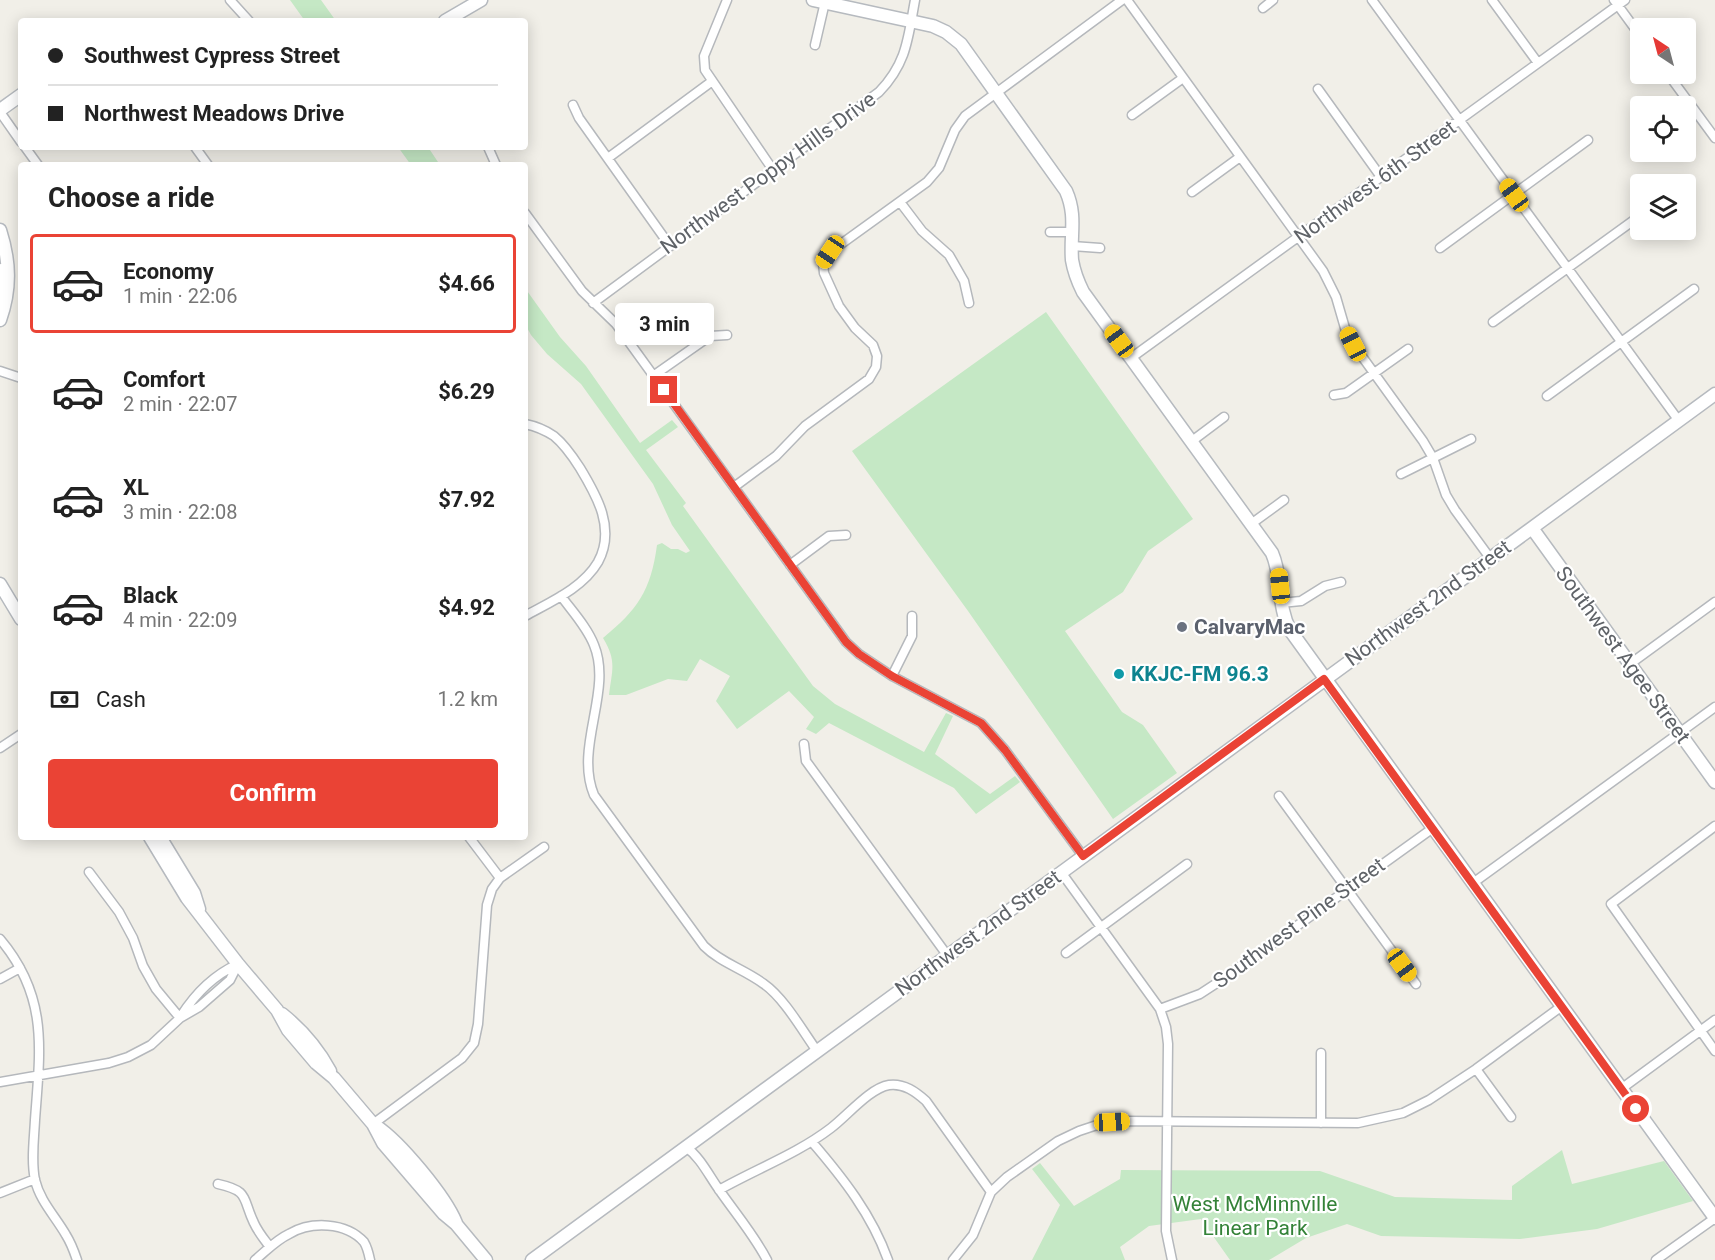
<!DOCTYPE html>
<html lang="en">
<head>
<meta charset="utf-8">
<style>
	:root { --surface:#fff; --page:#f2f2f2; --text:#222; --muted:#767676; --line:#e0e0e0; --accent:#ea4335 }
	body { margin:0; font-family:Roboto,sans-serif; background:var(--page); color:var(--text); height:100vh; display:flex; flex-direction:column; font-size:22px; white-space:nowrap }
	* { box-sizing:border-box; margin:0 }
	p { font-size:20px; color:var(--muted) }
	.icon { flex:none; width:33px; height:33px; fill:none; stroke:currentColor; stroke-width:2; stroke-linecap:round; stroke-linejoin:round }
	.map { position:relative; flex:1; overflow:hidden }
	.panel { position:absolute; left:18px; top:162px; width:510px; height:678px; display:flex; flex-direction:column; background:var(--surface); border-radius:6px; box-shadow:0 3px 15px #0003 }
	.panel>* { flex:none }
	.hud { position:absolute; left:18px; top:18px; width:510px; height:132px; border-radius:6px; box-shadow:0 3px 15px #0003; display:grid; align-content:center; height:132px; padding:0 30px; background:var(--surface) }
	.needle { width:39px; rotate:324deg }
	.fabs { position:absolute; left:1630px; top:18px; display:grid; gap:12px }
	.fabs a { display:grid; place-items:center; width:66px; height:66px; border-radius:6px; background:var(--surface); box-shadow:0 3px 15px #0003; font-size:30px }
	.end { position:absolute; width:27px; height:27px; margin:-14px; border:8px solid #ea4335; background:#fff; box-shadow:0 0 0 3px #fff }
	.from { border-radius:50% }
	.bubble { position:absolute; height:42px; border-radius:6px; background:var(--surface); box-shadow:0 3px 15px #0003; font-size:20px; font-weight:700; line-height:42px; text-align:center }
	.car { position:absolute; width:18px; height:36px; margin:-18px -9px; border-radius:8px; box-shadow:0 0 4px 2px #0007; background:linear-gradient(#f5c518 24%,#345 0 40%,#f5c518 0 76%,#345 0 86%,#f5c518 0) }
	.hud b { display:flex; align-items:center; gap:21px; height:57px; font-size:22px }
	.hud b+b { border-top:2px solid var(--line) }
	.hud i { width:15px; height:15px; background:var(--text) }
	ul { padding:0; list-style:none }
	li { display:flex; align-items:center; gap:18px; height:99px; margin:0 12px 9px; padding:0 18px; border:3px solid transparent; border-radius:6px }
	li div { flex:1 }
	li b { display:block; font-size:22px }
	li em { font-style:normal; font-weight:700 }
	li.selected { border-color:var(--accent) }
	li>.icon { width:54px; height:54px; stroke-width:1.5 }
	h2 { padding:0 30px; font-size:27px; line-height:72px }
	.pay { display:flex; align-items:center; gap:15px; height:66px; padding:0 30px; font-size:22px }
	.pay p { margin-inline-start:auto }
	.cta { display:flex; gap:12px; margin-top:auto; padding:12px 30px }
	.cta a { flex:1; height:69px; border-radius:6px; background:var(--accent); color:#fff; font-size:24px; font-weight:700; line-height:69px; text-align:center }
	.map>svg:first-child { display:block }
</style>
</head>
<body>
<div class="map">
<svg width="1715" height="1260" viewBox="0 0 1715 1260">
	<rect width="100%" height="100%" fill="#f1efe8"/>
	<!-- green -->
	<path fill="#c5e8c5" d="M 290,0 L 321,0 L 336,21 L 305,21 Z
		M 398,147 L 428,147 L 440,165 L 411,165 Z
		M 525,288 L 560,337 L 586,366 L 640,443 L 672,420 L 678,427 L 646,450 L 686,503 L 683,506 L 813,686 L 835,704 L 924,752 L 946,713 L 953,716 L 935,754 L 990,794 L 1015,776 L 1020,782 L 976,814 L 954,788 L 829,723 L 816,734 L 806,729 L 814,717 L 789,691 L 737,729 L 716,701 L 730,676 L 700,659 L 687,681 L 668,679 L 626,695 L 609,695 C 612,670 617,661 603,638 C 637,610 651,591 657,545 L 662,543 L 671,549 L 678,549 L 686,553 L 690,551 L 672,525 L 653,484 L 581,384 L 547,354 L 531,335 L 525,324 Z
		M 1046,312 L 1193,519 L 1148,551 L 1123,592 L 1065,631 L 1122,712 L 1143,725 L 1177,773 L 1113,819 L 968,611 L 852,451 Z
		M 1562,1150 L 1572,1184 L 1664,1161 L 1693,1201 L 1597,1229 L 1520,1239 L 1381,1236 L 1347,1224 L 1306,1238 L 1269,1260 L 1230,1260 L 1201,1219 L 1149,1226 L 1120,1247 L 1125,1260 L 1032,1260 L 1060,1205 L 1032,1169 L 1040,1163 L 1074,1206 L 1120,1179 L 1121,1170 L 1320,1171 L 1395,1197 L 1512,1200 L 1512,1186 Z"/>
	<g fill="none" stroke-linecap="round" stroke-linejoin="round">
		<defs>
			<path id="street" d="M 230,0 L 249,21
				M 727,0 L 704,56 L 705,70 L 773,170
				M 1127,0 L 1323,271 L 1336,297 L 1345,328 L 1353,344 L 1423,441 L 1433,458 L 1446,495 L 1455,510 L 1490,558
				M 1372,0 L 1679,421
				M 1492,0 L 1538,63
				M 1614,0 L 1641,37
				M 1263,8 L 1273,0
				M 815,45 L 825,2
				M 1668,74 L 1715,138
				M 1318,89 L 1381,177
				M 573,105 L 579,118 L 670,246
				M 0,112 L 21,142
				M 1132,115 L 1183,78
				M 25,147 L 38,165
				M 195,147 L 208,165
				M 488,147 L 496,165
				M 608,158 L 711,82
				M 1192,192 L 1240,157
				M 900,202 L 922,231 L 949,255 L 964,281 L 969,303
				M 525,213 L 582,291 L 616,324 L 846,642 L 859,654 L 892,676 L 981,723 L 1005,750 L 1083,856
				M 1050,232 L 1073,232
				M 1072,246 L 1100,248
				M 1440,248 L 1588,140
				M 593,303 L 879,92 C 907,63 908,38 915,0
				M 1493,322 L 1641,215
				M 1131,358 L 1625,0
				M 0,371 L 21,378
				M 653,376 L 710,336 L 727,335
				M 1334,395 L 1346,393 L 1408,349
				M 1547,396 L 1694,289
				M 525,424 C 535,426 545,430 554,436 C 565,445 573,457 580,468 C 597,496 616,529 598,562 C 583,588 550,602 525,616
				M 1192,441 L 1224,417
				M 1401,474 L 1471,439
				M 734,487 L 776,456 L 805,426 L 869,379 L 876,367 L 877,356 L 873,345 L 855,328 L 839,306 L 824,273 L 823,263 L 830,252 L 927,182 L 939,168 L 955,130 L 965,116 L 1122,0
				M 1251,524 L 1284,500
				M 790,565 L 829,536 L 846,535
				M 561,596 C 572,611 587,627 594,645 C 613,691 574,747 594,795 L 704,946 C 721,963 744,969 764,984 C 784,998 802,1030 817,1051
				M 1281,603 L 1301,601 L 1325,586 L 1341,582
				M 1630,664 L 1715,602
				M 892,676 L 912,636 L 912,616
				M 804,744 L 806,761 L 947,955
				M 0,748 L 21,734
				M 1279,796 L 1416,984
				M 1715,826 L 1611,904 L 1715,1051
				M 469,837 L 500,878
				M 89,872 L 119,912 L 133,938 L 143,966 L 156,989 L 180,1018
				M 1061,872 L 1160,1009 L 1166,1027 L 1168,1044 L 1166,1231 L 1172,1260
				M 1473,883 L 1715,707
				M 0,939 C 49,997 40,1050 35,1120 C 34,1140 31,1161 35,1180 C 40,1201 55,1216 66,1235 C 71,1243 74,1251 77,1260
				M 1066,953 L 1187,864
				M 0,979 L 20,968
				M 1160,1009 L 1200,994 L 1223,979 L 1433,828
				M 181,1016 C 195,994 214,975 238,964
				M 1321,1053 L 1321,1123
				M 1476,1069 L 1511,1117
				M 0,1082 L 109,1063 L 128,1057 L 151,1045 L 180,1018 L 199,1007 L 230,980 L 238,964
				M 1621,1089 L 1715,1020
				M 373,1124 L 462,1058 L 474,1043 L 478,1024 L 487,905 L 492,889 L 500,878 L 544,847
				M 812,1142 C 843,1178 872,1215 888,1260
				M 686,1147 C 701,1158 709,1176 720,1191 C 736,1214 754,1235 767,1260
				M 218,1184 C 250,1191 242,1198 254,1223 C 258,1232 264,1239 270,1247
				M 719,1190 C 756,1169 797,1154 831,1128 C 847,1116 870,1088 889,1085 C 904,1083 916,1092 926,1101 L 991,1192
				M 0,1193 L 35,1179
				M 255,1260 C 266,1251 276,1240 289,1234 C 311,1221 346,1222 364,1242 C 367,1247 369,1255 370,1260
				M 953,1260 L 973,1235 L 991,1192 L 1007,1177 L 1058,1141 L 1079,1131 L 1097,1125 L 1127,1121 L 1358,1123 L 1403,1113 L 1429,1100 L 1476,1069 L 1562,1006
				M 1656,1260 L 1715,1218"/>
			<path id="secondary" d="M 813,0 L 933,26 L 946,32 L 961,44 L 1066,191 C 1077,216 1070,234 1072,260 C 1074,272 1078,282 1083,292 L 1272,553 C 1283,578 1277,606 1290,630 L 1715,1218
				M 445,21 L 481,0
				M 0,110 L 21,95
				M 0,230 C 10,261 11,289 0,320
				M 0,270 L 1,296
				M 1532,528 L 1715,782
				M 0,584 L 21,619
				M 150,837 L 187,898 L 238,964 L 277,1010 L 288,1030 L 316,1063 L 334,1078 L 373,1124 L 383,1143 L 444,1214 L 456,1224 L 486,1260
				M 160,837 L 194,893 L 199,909
				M 282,1014 C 302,1030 318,1049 330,1071
				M 376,1126 C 400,1142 445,1196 456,1223
				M 532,1260 L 1715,394"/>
		</defs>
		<!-- street casing -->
		<use href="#street" stroke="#b5b8bc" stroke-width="11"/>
		<!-- secondary casing -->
		<use href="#secondary" stroke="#b6babf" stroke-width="15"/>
		<!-- street -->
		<use href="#street" stroke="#fff" stroke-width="8"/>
		<!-- secondary -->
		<use href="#secondary" stroke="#fff" stroke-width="12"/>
	</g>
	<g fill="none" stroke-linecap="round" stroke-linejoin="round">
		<!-- route -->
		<path stroke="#ea4335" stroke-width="8" d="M 664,390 L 846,642 L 859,654 L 892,676 L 981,723 L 1005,750 L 1083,856 L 1324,679 L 1636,1109"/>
	</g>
	<!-- markers -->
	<circle fill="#6b7280" stroke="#fff" stroke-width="2" cx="1182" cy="627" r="6"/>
	<circle fill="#0f9aa8" stroke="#fff" stroke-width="2" cx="1119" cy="674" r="6"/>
	<g text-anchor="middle" stroke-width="4.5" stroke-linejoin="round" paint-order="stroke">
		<!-- street labels -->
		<g font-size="21" fill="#5f6368" stroke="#fff">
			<text transform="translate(768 173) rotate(-36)" y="7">Northwest Poppy Hills Drive</text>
			<text transform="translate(1375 182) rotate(-36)" y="7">Northwest 6th Street</text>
			<text transform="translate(1428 603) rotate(-36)" y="7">Northwest 2nd Street</text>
			<text transform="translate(1623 655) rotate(54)" y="7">Southwest Agee Street</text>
			<text transform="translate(1299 923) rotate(-36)" y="7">Southwest Pine Street</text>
			<text transform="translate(978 933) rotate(-36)" y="7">Northwest 2nd Street</text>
		</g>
		<!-- worship labels -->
		<g font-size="21" font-weight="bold" fill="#5b616d" stroke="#fff" text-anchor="start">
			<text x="1194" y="634">CalvaryMac</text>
		</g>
		<!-- culture labels -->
		<g font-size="21" font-weight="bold" fill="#0d838f" stroke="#fff" text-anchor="start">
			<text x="1131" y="681">KKJC-FM 96.3</text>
		</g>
		<!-- park labels -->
		<g font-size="21" fill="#348238" stroke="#fff">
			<text x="1255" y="1211">West McMinnville<tspan x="1255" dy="24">Linear Park</tspan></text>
		</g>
	</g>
</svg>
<div class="fabs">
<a><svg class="needle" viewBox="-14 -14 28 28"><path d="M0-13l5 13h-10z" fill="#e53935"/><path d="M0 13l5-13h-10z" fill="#767676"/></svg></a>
<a><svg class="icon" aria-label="locate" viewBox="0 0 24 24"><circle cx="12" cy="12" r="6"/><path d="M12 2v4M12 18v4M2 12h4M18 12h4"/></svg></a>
<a><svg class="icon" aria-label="layers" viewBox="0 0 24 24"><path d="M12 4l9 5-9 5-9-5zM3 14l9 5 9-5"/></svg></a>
</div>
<i class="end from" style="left:1636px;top:1109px"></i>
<i class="end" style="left:664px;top:390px"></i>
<div class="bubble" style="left:615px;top:303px;width:99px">3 min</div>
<i class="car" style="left:1514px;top:195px;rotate:324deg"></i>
<i class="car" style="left:830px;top:252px;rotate:214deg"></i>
<i class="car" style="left:1119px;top:341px;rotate:324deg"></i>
<i class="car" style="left:1353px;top:344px;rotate:333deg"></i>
<i class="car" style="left:1280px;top:586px;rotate:354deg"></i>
<i class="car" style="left:1402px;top:965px;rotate:144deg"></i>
<i class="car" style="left:1112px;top:1122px;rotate:87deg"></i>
<div class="hud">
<b><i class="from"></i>Southwest Cypress Street</b>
<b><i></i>Northwest Meadows Drive</b>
</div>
<section class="panel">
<h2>Choose a ride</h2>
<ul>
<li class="selected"><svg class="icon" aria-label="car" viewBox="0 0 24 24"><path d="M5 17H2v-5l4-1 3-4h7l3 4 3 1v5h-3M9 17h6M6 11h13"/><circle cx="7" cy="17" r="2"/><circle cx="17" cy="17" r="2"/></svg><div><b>Economy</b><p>1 min · 22:06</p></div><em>$4.66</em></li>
<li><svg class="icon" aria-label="car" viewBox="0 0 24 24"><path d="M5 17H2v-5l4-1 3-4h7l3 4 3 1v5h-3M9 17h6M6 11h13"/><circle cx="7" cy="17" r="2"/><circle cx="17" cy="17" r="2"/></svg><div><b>Comfort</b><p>2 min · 22:07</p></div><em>$6.29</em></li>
<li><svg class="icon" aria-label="car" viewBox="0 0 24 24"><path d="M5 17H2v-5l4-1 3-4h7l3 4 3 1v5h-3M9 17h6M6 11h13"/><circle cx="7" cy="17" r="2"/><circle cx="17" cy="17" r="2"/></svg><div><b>XL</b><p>3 min · 22:08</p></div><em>$7.92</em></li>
<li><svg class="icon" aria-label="car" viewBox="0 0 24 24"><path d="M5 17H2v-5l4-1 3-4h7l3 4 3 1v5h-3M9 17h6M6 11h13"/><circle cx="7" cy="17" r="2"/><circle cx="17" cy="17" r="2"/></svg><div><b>Black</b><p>4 min · 22:09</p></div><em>$4.92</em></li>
</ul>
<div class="pay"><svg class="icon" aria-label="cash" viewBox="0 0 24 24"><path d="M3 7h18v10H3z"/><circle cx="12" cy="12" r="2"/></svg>Cash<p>1.2 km</p></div>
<div class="cta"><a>Confirm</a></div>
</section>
</div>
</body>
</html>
